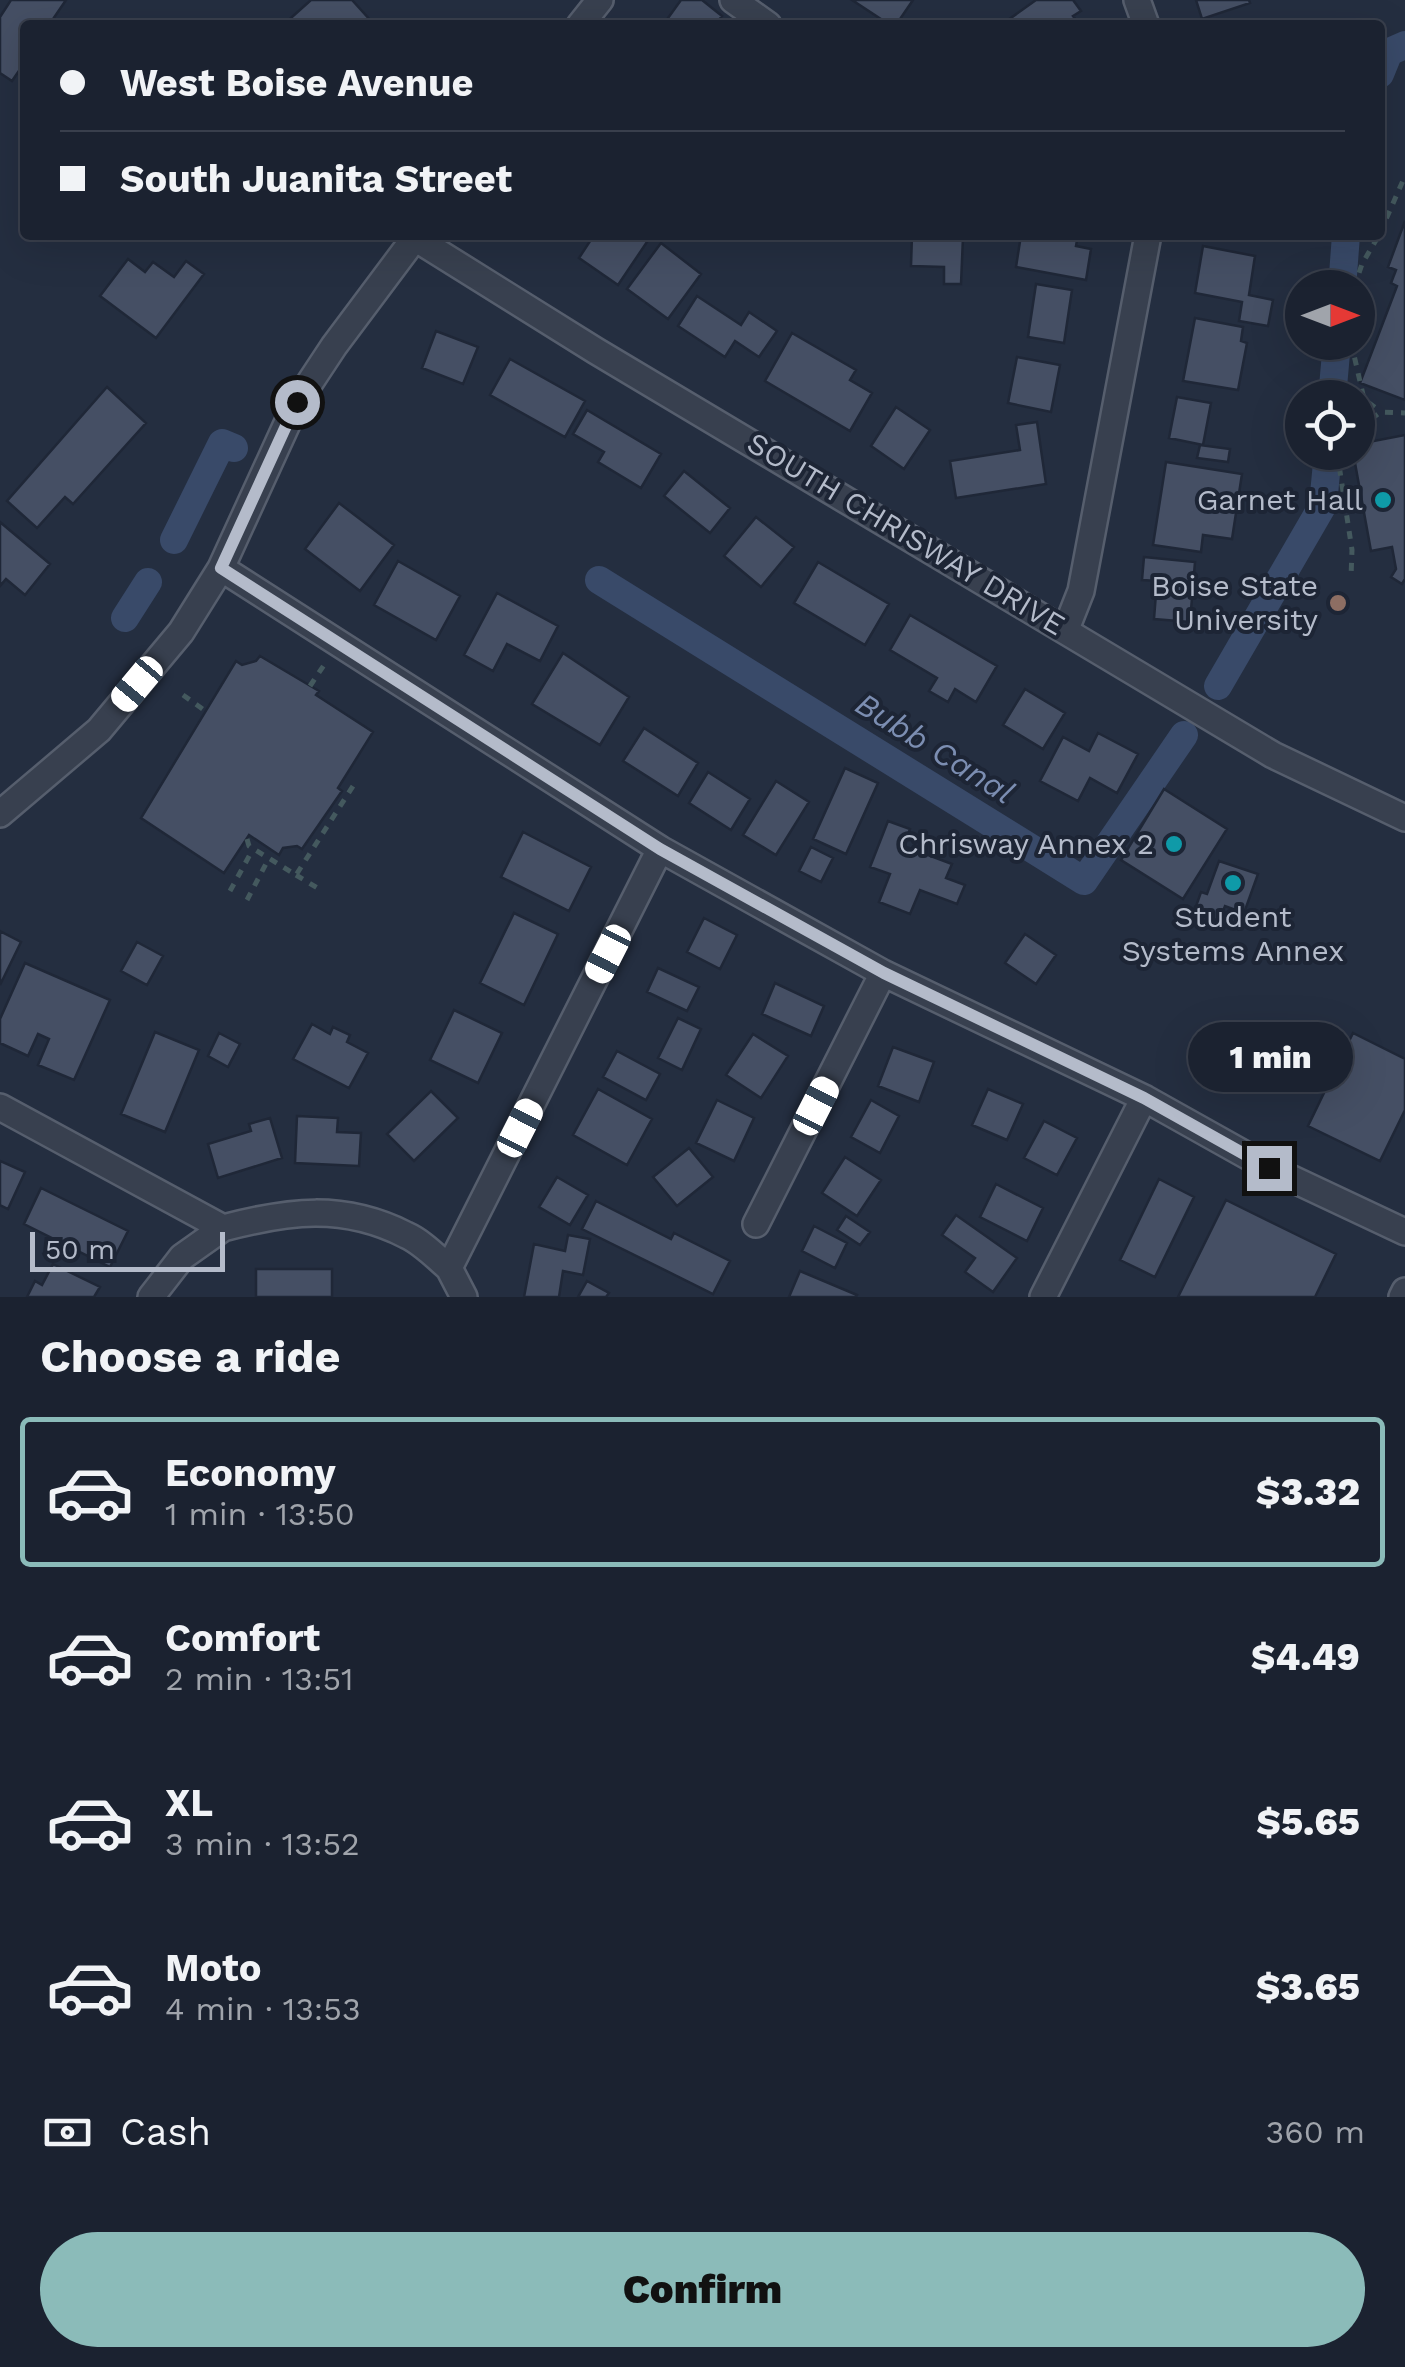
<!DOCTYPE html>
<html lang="en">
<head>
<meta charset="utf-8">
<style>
	:root { --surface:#1b2230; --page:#242a38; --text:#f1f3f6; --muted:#a0a4ab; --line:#393f4c; --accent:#8bbbb9 }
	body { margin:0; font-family:"Work Sans",sans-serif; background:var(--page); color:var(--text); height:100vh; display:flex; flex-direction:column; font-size:38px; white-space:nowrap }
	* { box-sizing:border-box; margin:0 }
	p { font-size:32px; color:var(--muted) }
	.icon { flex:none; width:55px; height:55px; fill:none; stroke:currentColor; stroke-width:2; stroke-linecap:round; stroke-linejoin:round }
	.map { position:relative; height:1297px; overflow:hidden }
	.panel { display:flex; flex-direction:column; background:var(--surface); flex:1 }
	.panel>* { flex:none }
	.banner { position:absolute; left:20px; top:20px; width:1365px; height:220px; border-radius:10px; box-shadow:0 10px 40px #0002,0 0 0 2px var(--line); display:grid; align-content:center; height:220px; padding:0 40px; background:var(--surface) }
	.needle { width:65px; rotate:90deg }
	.buttons { position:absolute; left:1285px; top:270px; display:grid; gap:20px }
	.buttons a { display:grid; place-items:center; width:90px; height:90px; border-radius:50%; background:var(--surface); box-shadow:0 10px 40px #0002,0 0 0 2px var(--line); font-size:50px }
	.scale { position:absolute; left:30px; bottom:25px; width:195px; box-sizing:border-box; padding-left:10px; border:5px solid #b4bbca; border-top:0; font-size:28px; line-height:35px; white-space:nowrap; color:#b4bbca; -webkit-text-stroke:8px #1d2535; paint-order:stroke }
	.end { position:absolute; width:45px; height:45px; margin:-22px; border:12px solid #b4bbca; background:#111; box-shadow:0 0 0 5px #111 }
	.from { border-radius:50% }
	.bubble { position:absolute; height:70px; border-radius:35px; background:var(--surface); box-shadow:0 10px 40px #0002,0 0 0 2px var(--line); font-size:32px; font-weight:800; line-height:70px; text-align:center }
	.car { position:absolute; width:30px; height:60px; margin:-30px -15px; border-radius:12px; box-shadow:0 0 8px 2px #0007; background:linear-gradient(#fff 24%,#345 0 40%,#fff 0 76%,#345 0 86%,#fff 0) }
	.banner b { display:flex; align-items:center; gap:35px; height:95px; font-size:38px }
	.banner b+b { border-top:2px solid var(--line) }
	.banner i { width:25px; height:25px; background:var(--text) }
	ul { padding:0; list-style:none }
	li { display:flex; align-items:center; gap:30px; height:150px; margin:0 20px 15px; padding:0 20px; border:5px solid transparent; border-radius:10px }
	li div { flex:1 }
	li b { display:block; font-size:38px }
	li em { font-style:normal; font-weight:800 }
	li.active { border-color:var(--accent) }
	li>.icon { width:90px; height:90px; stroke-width:1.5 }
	h2 { padding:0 40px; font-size:45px; line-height:120px }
	.pay { display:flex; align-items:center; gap:25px; height:110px; padding:0 40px; font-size:38px }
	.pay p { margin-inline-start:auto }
	.cta { display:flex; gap:20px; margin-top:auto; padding:20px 40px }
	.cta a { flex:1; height:115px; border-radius:60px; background:var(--accent); color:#111; font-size:40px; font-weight:800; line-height:115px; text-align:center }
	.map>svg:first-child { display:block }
</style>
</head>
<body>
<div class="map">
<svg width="1405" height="1297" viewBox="0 0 1405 1297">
	<rect width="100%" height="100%" fill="#242e40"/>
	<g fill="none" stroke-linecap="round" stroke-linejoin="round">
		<!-- canal -->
		<path stroke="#394a69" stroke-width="28" d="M 1380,74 L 1389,52 L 1405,45
			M 1342,288 L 1346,235
			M 1332,398 L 1337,342
			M 174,540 L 222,443 L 234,448
			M 599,580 L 1084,881 L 1184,735
			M 125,618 L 148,582
			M 1218,686 L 1323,505 L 1328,452"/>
	</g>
	<!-- building -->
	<path fill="#454f64" stroke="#1f2737" stroke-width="2.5" d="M 11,0 L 66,0 L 49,25 L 25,25 L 25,62 L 12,81 L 0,73 L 0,17 Z
		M 311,0 L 352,0 L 371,21 L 367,25 L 283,25 Z
		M 681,0 L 702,0 L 722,16 L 715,25 L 663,25 Z
		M 852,0 L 913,0 L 896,25 L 890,25 Z
		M 1036,0 L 1073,0 L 1081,11 L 1073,16 L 1080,25 L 1001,25 Z
		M 1196,0 L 1249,0 L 1250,3 L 1202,19 Z
		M 1405,221 L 1405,400 L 1360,383 L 1397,286 L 1391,283 L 1396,270 L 1388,267 Z
		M 594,235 L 649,235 L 651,236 L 618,285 L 579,258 Z
		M 912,235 L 963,237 L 961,284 L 944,284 L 944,267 L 911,266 Z
		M 1021,235 L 1078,235 L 1076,246 L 1091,249 L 1086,280 L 1016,267 Z
		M 661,243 L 701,274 L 668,319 L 627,289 Z
		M 1203,246 L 1255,256 L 1249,295 L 1273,300 L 1268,326 L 1239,321 L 1242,302 L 1195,293 Z
		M 128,259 L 145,272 L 153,262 L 174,277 L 186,261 L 204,274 L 156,338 L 100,296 Z
		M 1036,284 L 1072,290 L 1064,343 L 1028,337 Z
		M 697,296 L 741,325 L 749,312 L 777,331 L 759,357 L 735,341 L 725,357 L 678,326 Z
		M 1195,318 L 1243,327 L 1241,341 L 1247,343 L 1238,390 L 1183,381 Z
		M 436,331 L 478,347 L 463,384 L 422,368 Z
		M 792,333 L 856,370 L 850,380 L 872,393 L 850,431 L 765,381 Z
		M 1017,357 L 1060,365 L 1051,412 L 1008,403 Z
		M 510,359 L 585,401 L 565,437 L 490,395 Z
		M 107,387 L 146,423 L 73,504 L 65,497 L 37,528 L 7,501 Z
		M 1177,397 L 1211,403 L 1203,445 L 1169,438 Z
		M 896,407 L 930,430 L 904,469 L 871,446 Z
		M 587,410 L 661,454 L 641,488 L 598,462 L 604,452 L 573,434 Z
		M 1037,422 L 1046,484 L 956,498 L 950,461 L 1020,450 L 1016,425 Z
		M 1405,435 L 1405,579 L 1402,584 L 1391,577 L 1396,569 L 1392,547 L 1371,551 L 1353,452 L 1358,452 L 1358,444 Z
		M 1200,445 L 1230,449 L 1228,462 L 1197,458 Z
		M 1166,462 L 1242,474 L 1232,539 L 1203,535 L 1201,552 L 1153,545 Z
		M 684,471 L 730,508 L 710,533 L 664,496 Z
		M 339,503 L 394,545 L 360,591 L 305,549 Z
		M 756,517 L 794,547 L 761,587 L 724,556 Z
		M 0,522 L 50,564 L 25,595 L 6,579 L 0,586 Z
		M 1144,557 L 1195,562 L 1190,622 L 1154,619 L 1157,581 L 1142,580 Z
		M 398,561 L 460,596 L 436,640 L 374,605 Z
		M 818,562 L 889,604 L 865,645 L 794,603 Z
		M 497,593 L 558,626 L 540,661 L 507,644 L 493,671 L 464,655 Z
		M 910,615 L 997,666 L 976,702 L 955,689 L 948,702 L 929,691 L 937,678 L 890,650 Z
		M 563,653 L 629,697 L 600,745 L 532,704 Z
		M 260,656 L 319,691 L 316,695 L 373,732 L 338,788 L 342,791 L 302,849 L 297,846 L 283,848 L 279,855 L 249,835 L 224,873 L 141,818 L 236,661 L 242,665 L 256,661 Z
		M 1025,689 L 1065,713 L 1043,749 L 1003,725 Z
		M 644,728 L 698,763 L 678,796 L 623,761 Z
		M 1098,733 L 1138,754 L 1117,793 L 1090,778 L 1078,801 L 1040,781 L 1063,737 L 1089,751 Z
		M 845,768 L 878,783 L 846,854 L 813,839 Z
		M 708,772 L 750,799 L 731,830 L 689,803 Z
		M 776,781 L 809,802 L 776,855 L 743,835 Z
		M 1164,789 L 1227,829 L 1183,899 L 1121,860 Z
		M 888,821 L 910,829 L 904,846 L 952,864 L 946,878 L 965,885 L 957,904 L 920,890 L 910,914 L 879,902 L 890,874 L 870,867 Z
		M 523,832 L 591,867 L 569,911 L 501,877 Z
		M 811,847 L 833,858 L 821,882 L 799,871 Z
		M 1219,861 L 1258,874 L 1244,913 L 1225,906 L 1219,921 L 1194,912 L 1201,892 L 1207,894 Z
		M 514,913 L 558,934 L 524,1005 L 480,983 Z
		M 704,918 L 737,935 L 720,969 L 687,952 Z
		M 0,931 L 21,942 L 0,985 Z
		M 1025,934 L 1056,955 L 1036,984 L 1005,963 Z
		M 137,942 L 163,956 L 147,985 L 121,971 Z
		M 25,963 L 110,1000 L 74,1080 L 38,1065 L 49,1039 L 38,1034 L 28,1056 L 0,1043 L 0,1019 Z
		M 658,968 L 699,987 L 687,1011 L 647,992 Z
		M 775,983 L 824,1006 L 811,1036 L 762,1014 Z
		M 454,1010 L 502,1033 L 478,1083 L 430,1060 Z
		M 678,1018 L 701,1029 L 682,1070 L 658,1058 Z
		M 312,1024 L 330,1034 L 333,1027 L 350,1035 L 347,1042 L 368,1053 L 349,1088 L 293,1059 Z
		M 155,1032 L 199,1050 L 165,1132 L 121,1114 Z
		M 219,1033 L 240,1044 L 228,1067 L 208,1056 Z
		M 1353,1033 L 1405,1059 L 1405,1110 L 1380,1161 L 1308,1126 Z
		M 753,1034 L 788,1056 L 761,1098 L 726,1075 Z
		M 893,1047 L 934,1062 L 919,1102 L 878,1086 Z
		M 617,1051 L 660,1074 L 646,1100 L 603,1077 Z
		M 598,1089 L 652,1119 L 627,1165 L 573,1135 Z
		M 988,1089 L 1023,1104 L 1007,1140 L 972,1125 Z
		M 431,1091 L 458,1118 L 414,1161 L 387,1134 Z
		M 717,1100 L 754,1118 L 734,1161 L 696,1143 Z
		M 871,1100 L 899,1116 L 880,1153 L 851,1137 Z
		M 297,1116 L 338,1118 L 337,1132 L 361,1133 L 359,1166 L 295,1163 Z
		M 270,1118 L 282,1158 L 218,1178 L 208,1144 L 251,1131 L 249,1124 Z
		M 1044,1121 L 1077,1138 L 1057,1175 L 1024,1158 Z
		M 689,1148 L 713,1177 L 677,1206 L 653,1177 Z
		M 845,1157 L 881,1180 L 857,1216 L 822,1193 Z
		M 0,1161 L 25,1172 L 8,1209 L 0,1205 Z
		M 557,1177 L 588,1195 L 570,1225 L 539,1207 Z
		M 1159,1179 L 1194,1197 L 1155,1277 L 1120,1260 Z
		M 996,1184 L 1043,1208 L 1027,1241 L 980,1217 Z
		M 41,1188 L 128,1231 L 110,1267 L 24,1224 Z
		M 1226,1200 L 1336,1254 L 1315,1297 L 1178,1297 Z
		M 596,1201 L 671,1239 L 674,1233 L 730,1261 L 713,1294 L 582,1229 Z
		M 956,1215 L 1017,1258 L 993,1292 L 965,1272 L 975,1258 L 942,1235 Z
		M 846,1216 L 870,1232 L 860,1245 L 837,1230 Z
		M 814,1226 L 847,1243 L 835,1268 L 802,1251 Z
		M 568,1235 L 590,1239 L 583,1275 L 563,1271 L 559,1297 L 524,1297 L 534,1244 L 565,1251 Z
		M 53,1264 L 100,1287 L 94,1297 L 27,1297 L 35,1281 L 42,1285 Z
		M 256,1269 L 332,1269 L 332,1297 L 256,1297 Z
		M 800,1271 L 857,1295 L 856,1297 L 789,1297 Z
		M 587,1281 L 609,1293 L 606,1297 L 578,1297 Z"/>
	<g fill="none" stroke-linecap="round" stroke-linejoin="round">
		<defs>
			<path id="minor" d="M 733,0 L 768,25
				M 1137,0 L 1146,25
				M 580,25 L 600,0
				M 415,238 L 596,351 L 1273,755 L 1405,818
				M 221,568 L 660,849 L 883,973 L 1144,1098 L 1269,1168 L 1405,1232
				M 1066,629 L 1081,591 L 1148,235
				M 0,814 L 99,730 L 181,632 L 221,568 L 297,402 L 334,346 L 417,235
				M 0,1107 L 223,1228 C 288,1211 343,1203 406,1235 C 422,1242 436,1257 449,1268
				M 756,1224 L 883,973
				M 151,1297 L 182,1257 L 223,1228
				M 464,1297 L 449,1268 L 660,849
				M 1043,1297 L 1144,1098
				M 1402,1297 L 1405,1291"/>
		</defs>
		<!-- minor casing -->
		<use href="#minor" stroke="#565e6d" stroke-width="30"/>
		<!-- path -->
		<path stroke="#44595e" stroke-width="5" stroke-dasharray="8 8" stroke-linecap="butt" d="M 1380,233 L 1405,176
			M 1354,288 L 1362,264 L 1379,235
			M 1351,342 L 1364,399 L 1381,412
			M 1358,428 L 1381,412 L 1405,413
			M 1337,452 L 1352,550 L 1351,577
			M 310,686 L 326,662
			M 183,695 L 204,710
			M 247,839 L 249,846 L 296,875 L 355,783
			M 296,875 L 319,889
			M 230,891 L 253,849
			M 247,900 L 269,858"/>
		<!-- minor -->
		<use href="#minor" stroke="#38404f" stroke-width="25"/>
	</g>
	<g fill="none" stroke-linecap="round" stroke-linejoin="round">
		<!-- route -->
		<path stroke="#b4bbca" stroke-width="12" d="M 297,402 L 221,568 L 660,849 L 884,973 L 1144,1098 L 1269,1168"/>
	</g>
	<!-- markers -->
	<g fill="#0f9aa8" stroke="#1d2535" stroke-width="4">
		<circle cx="1383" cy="500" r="10"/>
		<circle cx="1174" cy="844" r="10"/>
		<circle cx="1233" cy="883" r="10"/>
	</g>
	<circle fill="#8d6e63" stroke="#1d2535" stroke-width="4" cx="1338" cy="603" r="10"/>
	<g text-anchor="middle" stroke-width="8" stroke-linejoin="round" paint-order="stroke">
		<!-- poi labels -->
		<g font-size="30" fill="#b4bbca" stroke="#1d2535" text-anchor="end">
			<text x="1363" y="510">Garnet Hall</text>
			<text x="1318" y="596">Boise State<tspan x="1318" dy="34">University</tspan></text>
			<text x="1154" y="854">Chrisway Annex 2</text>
			<text x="1233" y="927" text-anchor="middle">Student<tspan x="1233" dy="34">Systems Annex</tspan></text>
		</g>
		<!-- street labels -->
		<g font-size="30" fill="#b4bbca" stroke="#1d2535">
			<text transform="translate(906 534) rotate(31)" y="10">SOUTH CHRISWAY DRIVE</text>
		</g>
		<!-- water labels -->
		<g font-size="32" font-style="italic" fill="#7c8eb2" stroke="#1d2535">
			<text transform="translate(935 748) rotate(32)" y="11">Bubb Canal</text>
		</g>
	</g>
</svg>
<div class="buttons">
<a><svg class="needle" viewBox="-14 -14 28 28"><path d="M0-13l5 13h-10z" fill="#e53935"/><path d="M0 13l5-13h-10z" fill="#a0a4ab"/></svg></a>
<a><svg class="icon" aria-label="locate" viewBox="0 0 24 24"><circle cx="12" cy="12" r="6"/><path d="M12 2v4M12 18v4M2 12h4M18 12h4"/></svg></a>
</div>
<div class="scale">50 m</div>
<i class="end from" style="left:297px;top:402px"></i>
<i class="end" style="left:1269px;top:1168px"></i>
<div class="bubble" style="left:1188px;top:1022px;width:165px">1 min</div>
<i class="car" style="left:137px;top:684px;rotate:220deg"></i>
<i class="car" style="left:608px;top:954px;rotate:207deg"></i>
<i class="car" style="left:816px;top:1106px;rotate:27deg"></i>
<i class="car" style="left:520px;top:1128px;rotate:27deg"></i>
<div class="banner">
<b><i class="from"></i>West Boise Avenue</b>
<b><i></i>South Juanita Street</b>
</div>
</div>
<section class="panel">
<h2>Choose a ride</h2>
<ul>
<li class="active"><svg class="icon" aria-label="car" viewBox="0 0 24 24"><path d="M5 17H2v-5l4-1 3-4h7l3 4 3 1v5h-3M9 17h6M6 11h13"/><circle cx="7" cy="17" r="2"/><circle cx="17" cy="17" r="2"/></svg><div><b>Economy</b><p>1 min · 13:50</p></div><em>$3.32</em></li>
<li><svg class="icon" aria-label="car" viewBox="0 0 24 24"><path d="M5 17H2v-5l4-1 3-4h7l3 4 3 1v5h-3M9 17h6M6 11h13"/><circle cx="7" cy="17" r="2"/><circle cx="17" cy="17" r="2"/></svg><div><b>Comfort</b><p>2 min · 13:51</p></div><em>$4.49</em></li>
<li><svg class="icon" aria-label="car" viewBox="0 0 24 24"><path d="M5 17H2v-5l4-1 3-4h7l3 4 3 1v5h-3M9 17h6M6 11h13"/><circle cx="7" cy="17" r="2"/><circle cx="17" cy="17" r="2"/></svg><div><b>XL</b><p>3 min · 13:52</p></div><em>$5.65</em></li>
<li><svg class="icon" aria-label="car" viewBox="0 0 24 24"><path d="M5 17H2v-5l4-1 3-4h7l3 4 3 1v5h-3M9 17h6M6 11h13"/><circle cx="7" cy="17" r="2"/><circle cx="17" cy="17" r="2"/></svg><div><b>Moto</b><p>4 min · 13:53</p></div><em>$3.65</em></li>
</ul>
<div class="pay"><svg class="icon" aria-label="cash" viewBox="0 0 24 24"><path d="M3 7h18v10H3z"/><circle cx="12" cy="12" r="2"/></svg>Cash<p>360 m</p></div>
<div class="cta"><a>Confirm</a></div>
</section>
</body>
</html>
